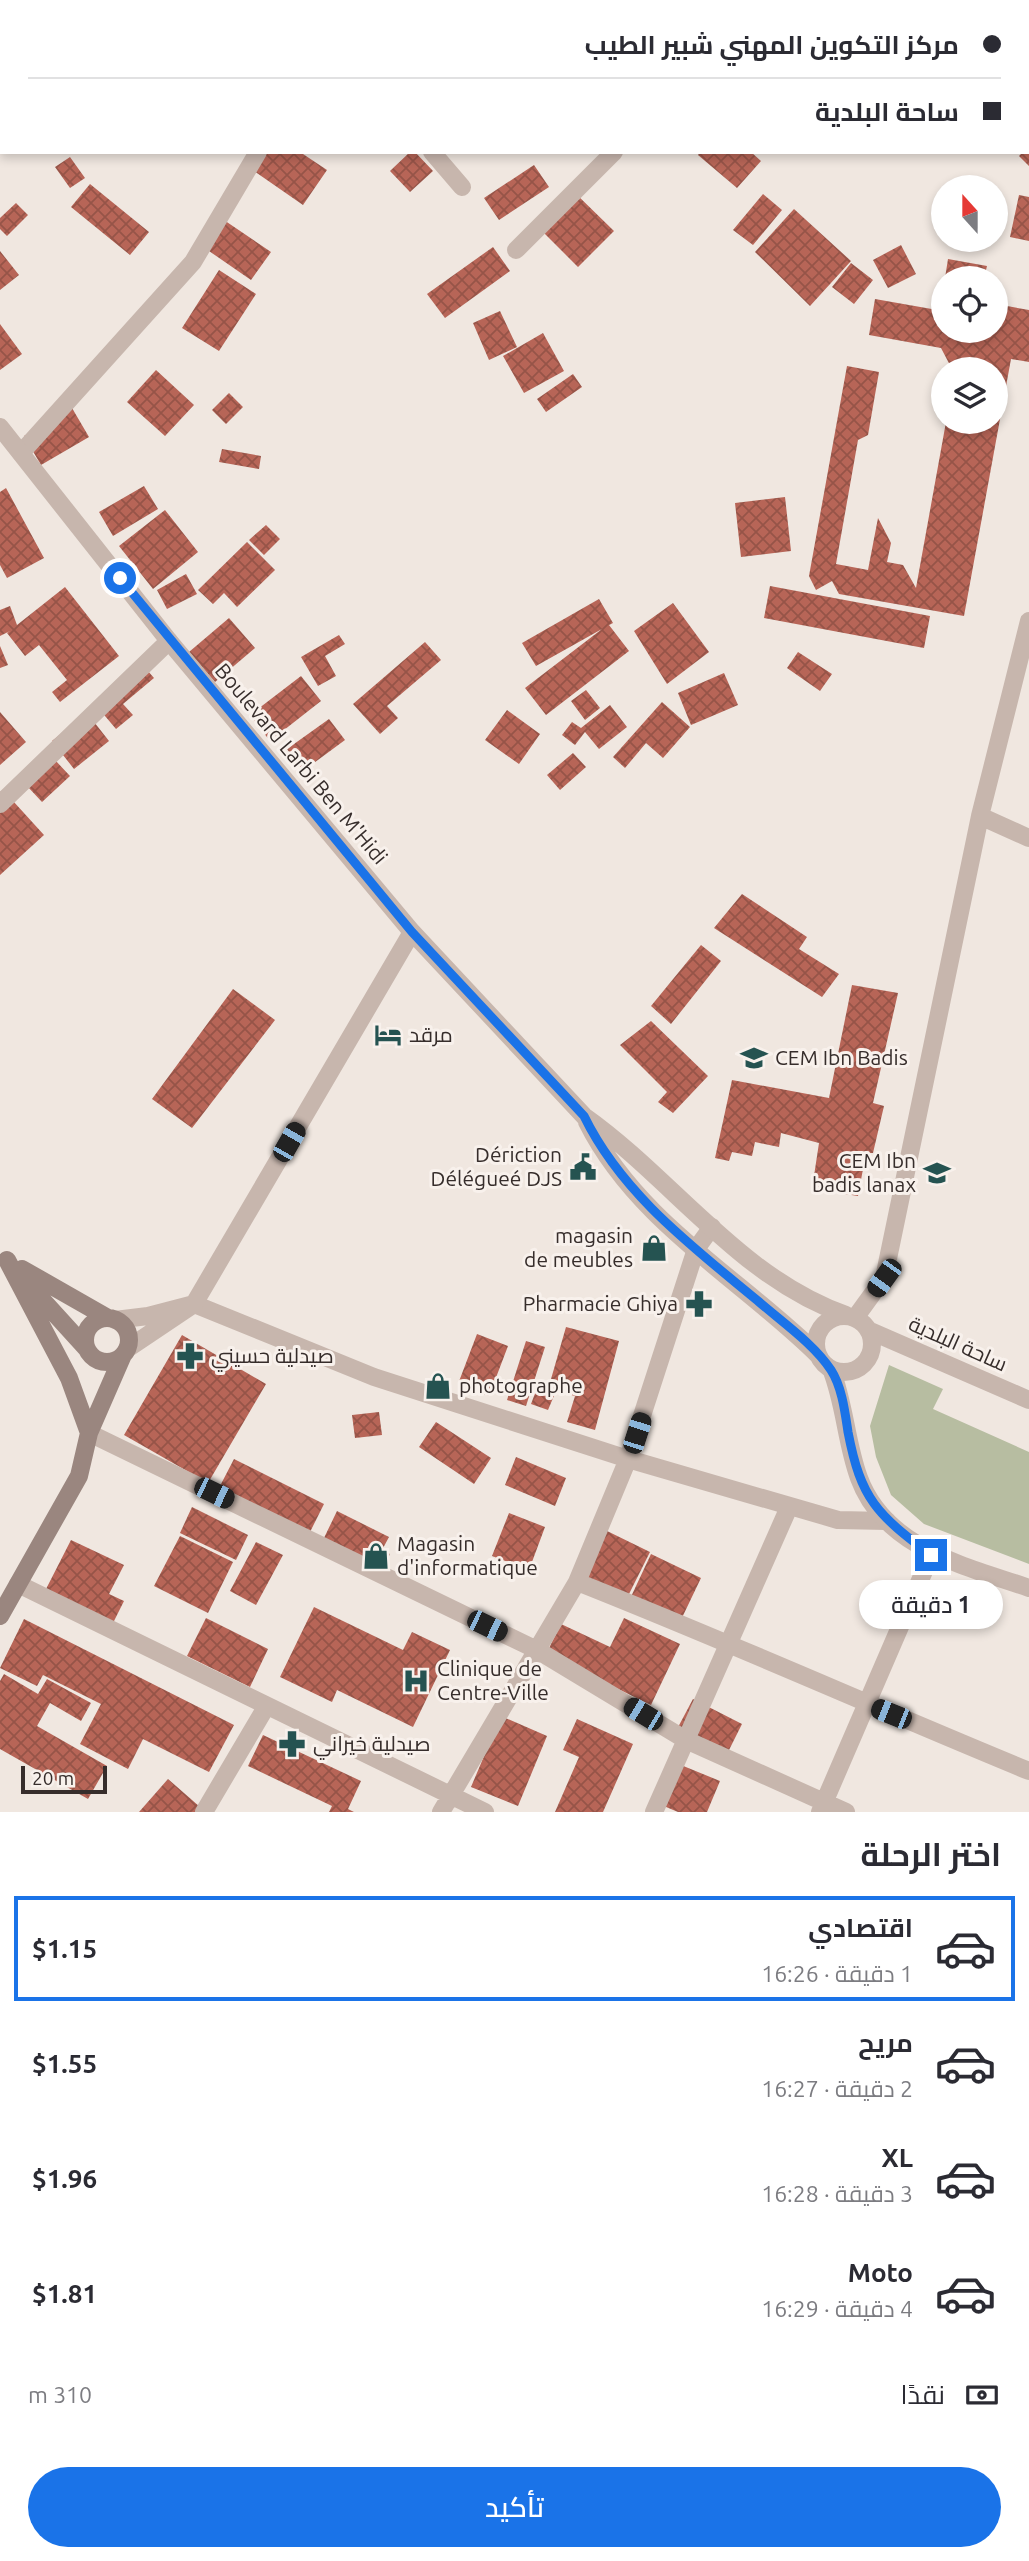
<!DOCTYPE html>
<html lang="ar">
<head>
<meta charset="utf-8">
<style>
	:root { --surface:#fff; --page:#f2f2f3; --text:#2b2b33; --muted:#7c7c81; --line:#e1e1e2; --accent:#1a73e8 }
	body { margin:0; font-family:Ubuntu,Cairo,sans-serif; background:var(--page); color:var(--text); direction:rtl; height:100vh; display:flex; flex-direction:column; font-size:26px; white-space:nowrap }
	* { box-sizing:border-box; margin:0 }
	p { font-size:23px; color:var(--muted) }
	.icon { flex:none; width:38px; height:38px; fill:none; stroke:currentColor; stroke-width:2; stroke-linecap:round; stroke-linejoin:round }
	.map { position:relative; height:1812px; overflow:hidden; direction:ltr }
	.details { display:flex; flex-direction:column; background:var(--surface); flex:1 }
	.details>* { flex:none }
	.top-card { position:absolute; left:0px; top:0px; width:1029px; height:154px; box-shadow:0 4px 10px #0003; direction:rtl; display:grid; align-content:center; height:154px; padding:0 28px; background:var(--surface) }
	.needle { width:46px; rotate:339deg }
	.fabs { position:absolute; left:931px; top:175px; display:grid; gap:14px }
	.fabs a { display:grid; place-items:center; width:77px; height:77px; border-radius:50%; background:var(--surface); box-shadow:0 4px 10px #0003; font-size:35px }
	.scale { position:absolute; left:21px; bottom:18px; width:86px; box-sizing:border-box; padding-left:7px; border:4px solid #362d2b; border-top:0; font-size:19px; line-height:24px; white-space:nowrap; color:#362d2b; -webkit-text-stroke:5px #f8f1ec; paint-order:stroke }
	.end { position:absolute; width:32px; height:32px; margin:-16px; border:9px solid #1a73e8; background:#fff; box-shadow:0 0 0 4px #fff }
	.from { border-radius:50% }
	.bubble { position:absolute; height:49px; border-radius:24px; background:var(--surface); box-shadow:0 4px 10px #0003; font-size:23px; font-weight:600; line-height:49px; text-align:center; direction:rtl }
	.car { position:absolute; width:21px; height:42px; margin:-21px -10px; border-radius:9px; box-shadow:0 0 5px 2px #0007; background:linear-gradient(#222 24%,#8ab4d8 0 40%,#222 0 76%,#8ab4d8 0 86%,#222 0) }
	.top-card b { display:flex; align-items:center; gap:24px; height:66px; font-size:26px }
	.top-card b+b { border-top:2px solid var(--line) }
	.top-card i { width:18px; height:18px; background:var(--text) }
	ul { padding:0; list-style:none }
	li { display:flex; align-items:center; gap:21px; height:105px; margin:0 14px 10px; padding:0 14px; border:4px solid transparent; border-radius:0px }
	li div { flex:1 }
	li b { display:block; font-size:26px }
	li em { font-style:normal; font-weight:600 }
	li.selected { border-color:var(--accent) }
	li>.icon { width:63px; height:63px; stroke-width:1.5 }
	h2 { padding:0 28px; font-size:32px; line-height:84px }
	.pay { display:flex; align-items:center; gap:18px; height:77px; padding:0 28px; font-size:26px }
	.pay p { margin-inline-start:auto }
	.action { display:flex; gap:14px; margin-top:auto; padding:14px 28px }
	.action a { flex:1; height:80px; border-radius:42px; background:var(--accent); color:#fff; font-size:28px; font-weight:600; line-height:80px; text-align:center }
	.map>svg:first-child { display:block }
</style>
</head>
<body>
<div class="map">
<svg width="1029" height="1812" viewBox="0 0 1029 1812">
	<defs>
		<pattern id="building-cross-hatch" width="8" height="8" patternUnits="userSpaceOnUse" patternTransform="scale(1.75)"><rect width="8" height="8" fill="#b76557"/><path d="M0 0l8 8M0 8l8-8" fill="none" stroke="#965448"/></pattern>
	</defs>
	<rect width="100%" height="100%" fill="#f0e7e0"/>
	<!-- green -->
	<path fill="#b7bda1" d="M 889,1365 L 943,1389 L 933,1409 L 1029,1452 L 1029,1564 L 924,1524 L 891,1495 L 876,1457 L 870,1426 Z"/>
	<!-- building -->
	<path fill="url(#building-cross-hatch)" d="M 263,152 L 300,152 L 327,170 L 303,205 L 251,169 Z
		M 410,152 L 415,152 L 433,171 L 410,192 L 390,171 Z
		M 700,152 L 751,152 L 761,161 L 737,188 L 698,155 Z
		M 1023,152 L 1029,152 L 1029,166 L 1019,156 Z
		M 70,157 L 85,178 L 70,188 L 55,167 Z
		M 534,165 L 549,187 L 499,220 L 484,198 Z
		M 90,184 L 149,232 L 130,255 L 71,207 Z
		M 572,190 L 614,231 L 578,267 L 537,226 Z
		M 763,194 L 782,210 L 753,245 L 733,230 Z
		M 1019,195 L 1029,197 L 1029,241 L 1010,237 Z
		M 16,203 L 28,215 L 7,236 L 0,229 L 0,218 Z
		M 794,209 L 851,261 L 810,306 L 755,252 Z
		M 215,214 L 271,252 L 251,280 L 196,242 Z
		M 901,245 L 916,274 L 888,288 L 873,260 Z
		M 493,247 L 510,271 L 445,318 L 427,294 Z
		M 0,251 L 19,275 L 0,290 Z
		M 948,259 L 987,266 L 984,278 L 945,278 Z
		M 851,263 L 873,280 L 854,304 L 832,287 Z
		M 219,270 L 256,294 L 219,351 L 182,328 Z
		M 875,299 L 943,311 L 943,331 L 996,331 L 996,304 L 1029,310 L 1029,362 L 1011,359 L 964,616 L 839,594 L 832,581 L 816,590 L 809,576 L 847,366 L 879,372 L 868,435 L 858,440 L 836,564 L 868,570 L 878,518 L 891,543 L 887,562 L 903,565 L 916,588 L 946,422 L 996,422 L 996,369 L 952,369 L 941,348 L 869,335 Z
		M 500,311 L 517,347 L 489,360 L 473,323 Z
		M 0,324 L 22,354 L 0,370 Z
		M 543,333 L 564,371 L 524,393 L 503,356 Z
		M 156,370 L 194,405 L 165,436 L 127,402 Z
		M 573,374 L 582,387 L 546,412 L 537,399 Z
		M 229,393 L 243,407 L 226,424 L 212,410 Z
		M 72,408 L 89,437 L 41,465 L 24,436 Z
		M 222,449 L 261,456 L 259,469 L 219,462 Z
		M 144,486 L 158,509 L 113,536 L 99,512 Z
		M 6,488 L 44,558 L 7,578 L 0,565 L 0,492 Z
		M 785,497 L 791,551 L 741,557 L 735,503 Z
		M 165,510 L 198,552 L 153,589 L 119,546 Z
		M 266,525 L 280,539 L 264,555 L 249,540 Z
		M 247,542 L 275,570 L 237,607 L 224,593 L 213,604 L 198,590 Z
		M 186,574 L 197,594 L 167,609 L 157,590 Z
		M 770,586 L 930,616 L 924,648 L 764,618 Z
		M 65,587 L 119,656 L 60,702 L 52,692 L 67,680 L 39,645 L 25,656 L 7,633 L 10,631 L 0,636 L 0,610 L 10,606 L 17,625 Z
		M 599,599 L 613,623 L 609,625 L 629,651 L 546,715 L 525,688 L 602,629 L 536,666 L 522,643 Z
		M 673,603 L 709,652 L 667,684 L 634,631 Z
		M 229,618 L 255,648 L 215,682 L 189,652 Z
		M 339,635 L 345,644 L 325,656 L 336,676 L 318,686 L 301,657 Z
		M 425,642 L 441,660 L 387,706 L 398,718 L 380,734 L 353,704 Z
		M 0,646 L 8,665 L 0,668 Z
		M 798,652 L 832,674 L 820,691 L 787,668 Z
		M 141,663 L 154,678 L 123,704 L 133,715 L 116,729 L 94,703 Z
		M 724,673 L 738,705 L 691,725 L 678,693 Z
		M 301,676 L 321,701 L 270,741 L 250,715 Z
		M 586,690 L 600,708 L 585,720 L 571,701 Z
		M 662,702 L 690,727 L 663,758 L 646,743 L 625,768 L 613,757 Z
		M 610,705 L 627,727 L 599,749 L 585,732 L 575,745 L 562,735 L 572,722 L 581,728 Z
		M 507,710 L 540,734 L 519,764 L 485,740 Z
		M 0,712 L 26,742 L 0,765 Z
		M 87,713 L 109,741 L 74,769 L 52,741 Z
		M 329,719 L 345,740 L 303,771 L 287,749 Z
		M 573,753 L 586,767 L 560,790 L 547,775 Z
		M 55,760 L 70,776 L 42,802 L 28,787 Z
		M 3,790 L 44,835 L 0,875 L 0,792 Z
		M 742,894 L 807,937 L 799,949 L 839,974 L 822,997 L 714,928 Z
		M 701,945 L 721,961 L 671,1024 L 651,1006 Z
		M 852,985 L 898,993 L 873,1103 L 884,1106 L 873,1153 L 866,1153 L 858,1196 L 812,1189 L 819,1143 L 781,1133 L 779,1147 L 755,1142 L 752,1156 L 732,1152 L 729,1161 L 715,1158 L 732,1080 L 829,1098 Z
		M 233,989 L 275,1020 L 192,1128 L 152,1099 Z
		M 651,1021 L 708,1076 L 673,1113 L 658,1102 L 667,1092 L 620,1045 Z
		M 566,1327 L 619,1341 L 595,1430 L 567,1422 L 575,1396 L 556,1391 L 548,1410 L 531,1404 L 539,1383 L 549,1386 Z
		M 477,1334 L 508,1346 L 489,1396 L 458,1384 Z
		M 182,1335 L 266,1384 L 208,1483 L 124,1435 Z
		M 526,1341 L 545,1347 L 526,1406 L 507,1400 Z
		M 379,1412 L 382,1435 L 355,1438 L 352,1415 Z
		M 436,1422 L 491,1458 L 474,1484 L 419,1447 Z
		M 516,1457 L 566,1478 L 555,1506 L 505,1485 Z
		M 234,1459 L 324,1504 L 309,1534 L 220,1486 Z
		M 192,1507 L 248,1535 L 236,1560 L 180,1533 Z
		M 337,1511 L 389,1537 L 382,1550 L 390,1554 L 384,1568 L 324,1538 Z
		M 509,1513 L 545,1527 L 529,1570 L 492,1556 Z
		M 605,1530 L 650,1552 L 625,1602 L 580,1581 Z
		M 180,1536 L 233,1562 L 208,1613 L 154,1586 Z
		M 71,1540 L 124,1565 L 109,1594 L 124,1601 L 112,1625 L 45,1591 Z
		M 256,1542 L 283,1555 L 256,1605 L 230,1591 Z
		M 651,1554 L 701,1578 L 679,1624 L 629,1601 Z
		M 314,1607 L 403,1650 L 412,1632 L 450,1650 L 413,1727 L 337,1690 L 332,1702 L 280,1677 Z
		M 206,1618 L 268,1649 L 250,1687 L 187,1656 Z
		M 624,1618 L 680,1644 L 651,1705 L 546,1654 L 561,1624 L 610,1647 Z
		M 24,1619 L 234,1725 L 209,1772 L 143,1739 L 128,1769 L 80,1744 L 101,1704 L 43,1675 L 37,1686 L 0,1668 Z
		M 4,1674 L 38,1694 L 47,1679 L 91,1703 L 81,1721 L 50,1703 L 37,1726 L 107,1766 L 88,1799 L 0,1749 L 0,1681 Z
		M 693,1699 L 742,1724 L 726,1756 L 676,1731 Z
		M 501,1716 L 547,1736 L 518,1806 L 471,1787 Z
		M 577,1719 L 633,1744 L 603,1812 L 555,1812 L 579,1757 L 563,1750 Z
		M 263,1735 L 361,1781 L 348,1809 L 354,1812 L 329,1812 L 332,1806 L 248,1766 Z
		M 676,1763 L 720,1781 L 707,1812 L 678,1812 L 659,1804 Z
		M 168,1779 L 200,1807 L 196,1812 L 139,1812 Z"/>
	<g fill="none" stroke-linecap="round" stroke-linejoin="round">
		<!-- minor -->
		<path stroke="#c7b6ad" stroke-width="18" d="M 734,0 L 735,2
			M 1005,0 L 1007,2
			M 301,2 L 301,0
			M 845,2 L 847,0
			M 1027,21 L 1029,22
			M 432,152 L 462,187
			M 516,250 L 614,152
			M 21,453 L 193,262 L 258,152
			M 0,804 L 169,641
			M 980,816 L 1029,838
			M 194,1304 L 374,1377 L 628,1459 L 838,1520 L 887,1521
			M 855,1318 L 884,1278 L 980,816 L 1029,621
			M 89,1433 L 537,1650 L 686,1740 L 846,1812
			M 577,1582 C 729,1642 878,1709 1029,1771
			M 18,1584 L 485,1812
			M 204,1812 L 266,1707
			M 441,1812 L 577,1582 L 628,1459 L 696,1249 L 712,1227
			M 654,1812 L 789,1507
			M 820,1812 L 931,1555"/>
		<!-- tertiary -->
		<path stroke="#c7b6ad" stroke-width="18" d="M 0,427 L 169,641 L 412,932 L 584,1116 C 673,1179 740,1278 846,1315
			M 587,1122 C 637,1222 741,1279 818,1355
			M 194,1304 L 412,932
			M816 1344a28 28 0 1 1 56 0a28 28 0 1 1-56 0Z
			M 115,1320 L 148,1316 L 194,1304 L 127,1349
			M 868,1330 L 1029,1400
			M 831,1369 C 845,1404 846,1443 859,1478 C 885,1549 966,1566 1029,1588"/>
		<!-- secondary -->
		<path stroke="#9a867f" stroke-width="18" d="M 7,1260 L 69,1378 L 89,1433
			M 22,1269 L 108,1318
			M 26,1282 L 86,1348
			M85 1340a22 22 0 1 1 44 0a22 22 0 1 1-44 0Z
			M 0,1616 L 79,1476 L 89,1433 L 123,1355"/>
	</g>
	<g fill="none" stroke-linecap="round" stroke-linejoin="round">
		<!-- route -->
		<path stroke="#1a73e8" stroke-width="9" d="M 120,578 L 412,932 L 584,1116 C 622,1194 693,1247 758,1301 C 782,1322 814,1344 831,1370 C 842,1387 845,1412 848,1432 C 861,1500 877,1514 931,1555"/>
	</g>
	<!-- icons -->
	<defs>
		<symbol id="hotel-bare" viewBox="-9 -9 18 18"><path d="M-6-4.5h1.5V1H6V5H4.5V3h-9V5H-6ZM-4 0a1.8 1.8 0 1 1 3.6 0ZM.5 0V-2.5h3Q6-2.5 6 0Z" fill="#255351" stroke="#f8f1ec" stroke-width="2.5" paint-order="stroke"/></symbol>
		<symbol id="school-bare" viewBox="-9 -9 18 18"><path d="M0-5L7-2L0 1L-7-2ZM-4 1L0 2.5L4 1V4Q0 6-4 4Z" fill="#255351" stroke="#f8f1ec" stroke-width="2.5" paint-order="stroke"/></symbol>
		<symbol id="civic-bare" viewBox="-9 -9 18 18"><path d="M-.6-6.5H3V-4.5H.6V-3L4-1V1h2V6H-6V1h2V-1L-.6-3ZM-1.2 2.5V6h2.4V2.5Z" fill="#255351" stroke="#f8f1ec" stroke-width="2.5" paint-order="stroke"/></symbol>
		<symbol id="shop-bare" viewBox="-9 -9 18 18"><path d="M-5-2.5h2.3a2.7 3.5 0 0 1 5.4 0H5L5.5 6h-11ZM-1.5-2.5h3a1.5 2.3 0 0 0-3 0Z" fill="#255351" stroke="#f8f1ec" stroke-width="2.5" paint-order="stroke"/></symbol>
		<symbol id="pharmacy-bare" viewBox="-9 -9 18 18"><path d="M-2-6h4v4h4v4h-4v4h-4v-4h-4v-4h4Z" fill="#255351" stroke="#f8f1ec" stroke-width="2.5" paint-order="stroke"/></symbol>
		<symbol id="hospital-bare" viewBox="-9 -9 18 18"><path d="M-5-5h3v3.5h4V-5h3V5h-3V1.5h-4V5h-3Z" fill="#255351" stroke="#f8f1ec" stroke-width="2.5" paint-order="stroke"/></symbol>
	</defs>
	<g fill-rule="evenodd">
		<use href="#hotel-bare" x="369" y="1016" width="38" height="38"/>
		<use href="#school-bare" x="735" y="1039" width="38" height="38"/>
		<use href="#civic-bare" x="564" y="1148" width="38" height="38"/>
		<use href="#school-bare" x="918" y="1154" width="38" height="38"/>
		<use href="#shop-bare" x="635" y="1229" width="38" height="38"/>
		<use href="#pharmacy-bare" x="680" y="1285" width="38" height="38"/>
		<use href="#pharmacy-bare" x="171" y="1337" width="38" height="38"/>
		<use href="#shop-bare" x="419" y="1367" width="38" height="38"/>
		<use href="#shop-bare" x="357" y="1537" width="38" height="38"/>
		<use href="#hospital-bare" x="397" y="1662" width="38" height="38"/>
		<use href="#pharmacy-bare" x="273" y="1725" width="38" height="38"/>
	</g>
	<g text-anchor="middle" stroke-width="6" stroke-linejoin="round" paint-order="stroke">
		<!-- street labels -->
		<g font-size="21" fill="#362d2b" stroke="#f8f1ec">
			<text transform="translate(301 764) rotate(50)" y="7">Boulevard Larbi Ben M'Hidi</text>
			<text transform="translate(958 1344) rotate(24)" y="7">ساحة البلدية</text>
		</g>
		<!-- poi labels -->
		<g font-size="21" fill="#362d2b" stroke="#f8f1ec" text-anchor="start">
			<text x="409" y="1042">مرقد</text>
			<text x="775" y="1065">CEM Ibn Badis</text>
			<text x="562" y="1162" text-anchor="end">Dériction<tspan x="562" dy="24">Délégueé DJS</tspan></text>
			<text x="916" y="1168" text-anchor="end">CEM Ibn<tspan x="916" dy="24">badis lanax</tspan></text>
			<text x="633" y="1243" text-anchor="end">magasin<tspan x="633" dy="24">de meubles</tspan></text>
			<text x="678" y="1311" text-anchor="end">Pharmacie Ghiya</text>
			<text x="211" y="1363">صيدلية حسيني</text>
			<text x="459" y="1393">photographe</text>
			<text x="397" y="1551">Magasin<tspan x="397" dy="24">d'informatique</tspan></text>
			<text x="437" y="1676">Clinique de<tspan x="437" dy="24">Centre-Ville</tspan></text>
			<text x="313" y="1751">صيدلية خيراني</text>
		</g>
	</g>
</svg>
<div class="fabs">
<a><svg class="needle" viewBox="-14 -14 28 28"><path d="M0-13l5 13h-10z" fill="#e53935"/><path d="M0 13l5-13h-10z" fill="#7c7c81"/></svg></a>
<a><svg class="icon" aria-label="locate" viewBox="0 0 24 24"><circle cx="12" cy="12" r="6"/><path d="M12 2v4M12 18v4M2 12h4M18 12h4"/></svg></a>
<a><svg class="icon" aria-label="layers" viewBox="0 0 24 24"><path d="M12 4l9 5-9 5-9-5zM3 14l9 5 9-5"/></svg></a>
</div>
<div class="scale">20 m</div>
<i class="end from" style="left:120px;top:578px"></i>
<i class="end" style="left:931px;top:1555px"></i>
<div class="bubble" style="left:859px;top:1580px;width:144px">1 دقيقة</div>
<i class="car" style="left:289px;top:1142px;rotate:30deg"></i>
<i class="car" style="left:884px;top:1278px;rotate:216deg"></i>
<i class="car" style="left:637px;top:1433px;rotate:18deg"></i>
<i class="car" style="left:214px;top:1493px;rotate:116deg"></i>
<i class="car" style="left:487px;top:1626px;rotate:116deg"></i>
<i class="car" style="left:643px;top:1714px;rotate:301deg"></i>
<i class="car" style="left:891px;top:1714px;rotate:292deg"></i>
<div class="top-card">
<b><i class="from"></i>مركز التكوين المهني شبير الطيب</b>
<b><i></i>ساحة البلدية</b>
</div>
</div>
<section class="details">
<h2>اختر الرحلة</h2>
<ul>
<li class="selected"><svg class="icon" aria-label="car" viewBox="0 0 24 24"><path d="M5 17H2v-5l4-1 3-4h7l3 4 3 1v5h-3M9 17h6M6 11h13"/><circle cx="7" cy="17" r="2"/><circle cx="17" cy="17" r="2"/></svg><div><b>اقتصادي</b><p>1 دقيقة · 16:26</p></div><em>$1.15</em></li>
<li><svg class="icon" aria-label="car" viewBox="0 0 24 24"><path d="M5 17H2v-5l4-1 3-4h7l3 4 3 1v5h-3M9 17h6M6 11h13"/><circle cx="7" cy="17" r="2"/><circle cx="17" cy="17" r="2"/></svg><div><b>مريح</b><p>2 دقيقة · 16:27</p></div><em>$1.55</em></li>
<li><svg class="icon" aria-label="car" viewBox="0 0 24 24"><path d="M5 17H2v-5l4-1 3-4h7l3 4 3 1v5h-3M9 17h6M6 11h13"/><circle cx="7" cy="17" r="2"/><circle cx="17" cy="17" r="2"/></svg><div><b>XL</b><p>3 دقيقة · 16:28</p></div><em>$1.96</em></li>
<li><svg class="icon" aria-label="car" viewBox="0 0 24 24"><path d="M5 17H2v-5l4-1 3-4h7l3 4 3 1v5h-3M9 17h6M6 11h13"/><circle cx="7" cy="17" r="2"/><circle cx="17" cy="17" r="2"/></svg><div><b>Moto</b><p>4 دقيقة · 16:29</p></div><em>$1.81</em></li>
</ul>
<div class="pay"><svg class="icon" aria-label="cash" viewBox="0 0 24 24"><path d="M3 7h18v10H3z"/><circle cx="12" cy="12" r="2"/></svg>نقدًا<p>310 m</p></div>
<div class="action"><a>تأكيد</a></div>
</section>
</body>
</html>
